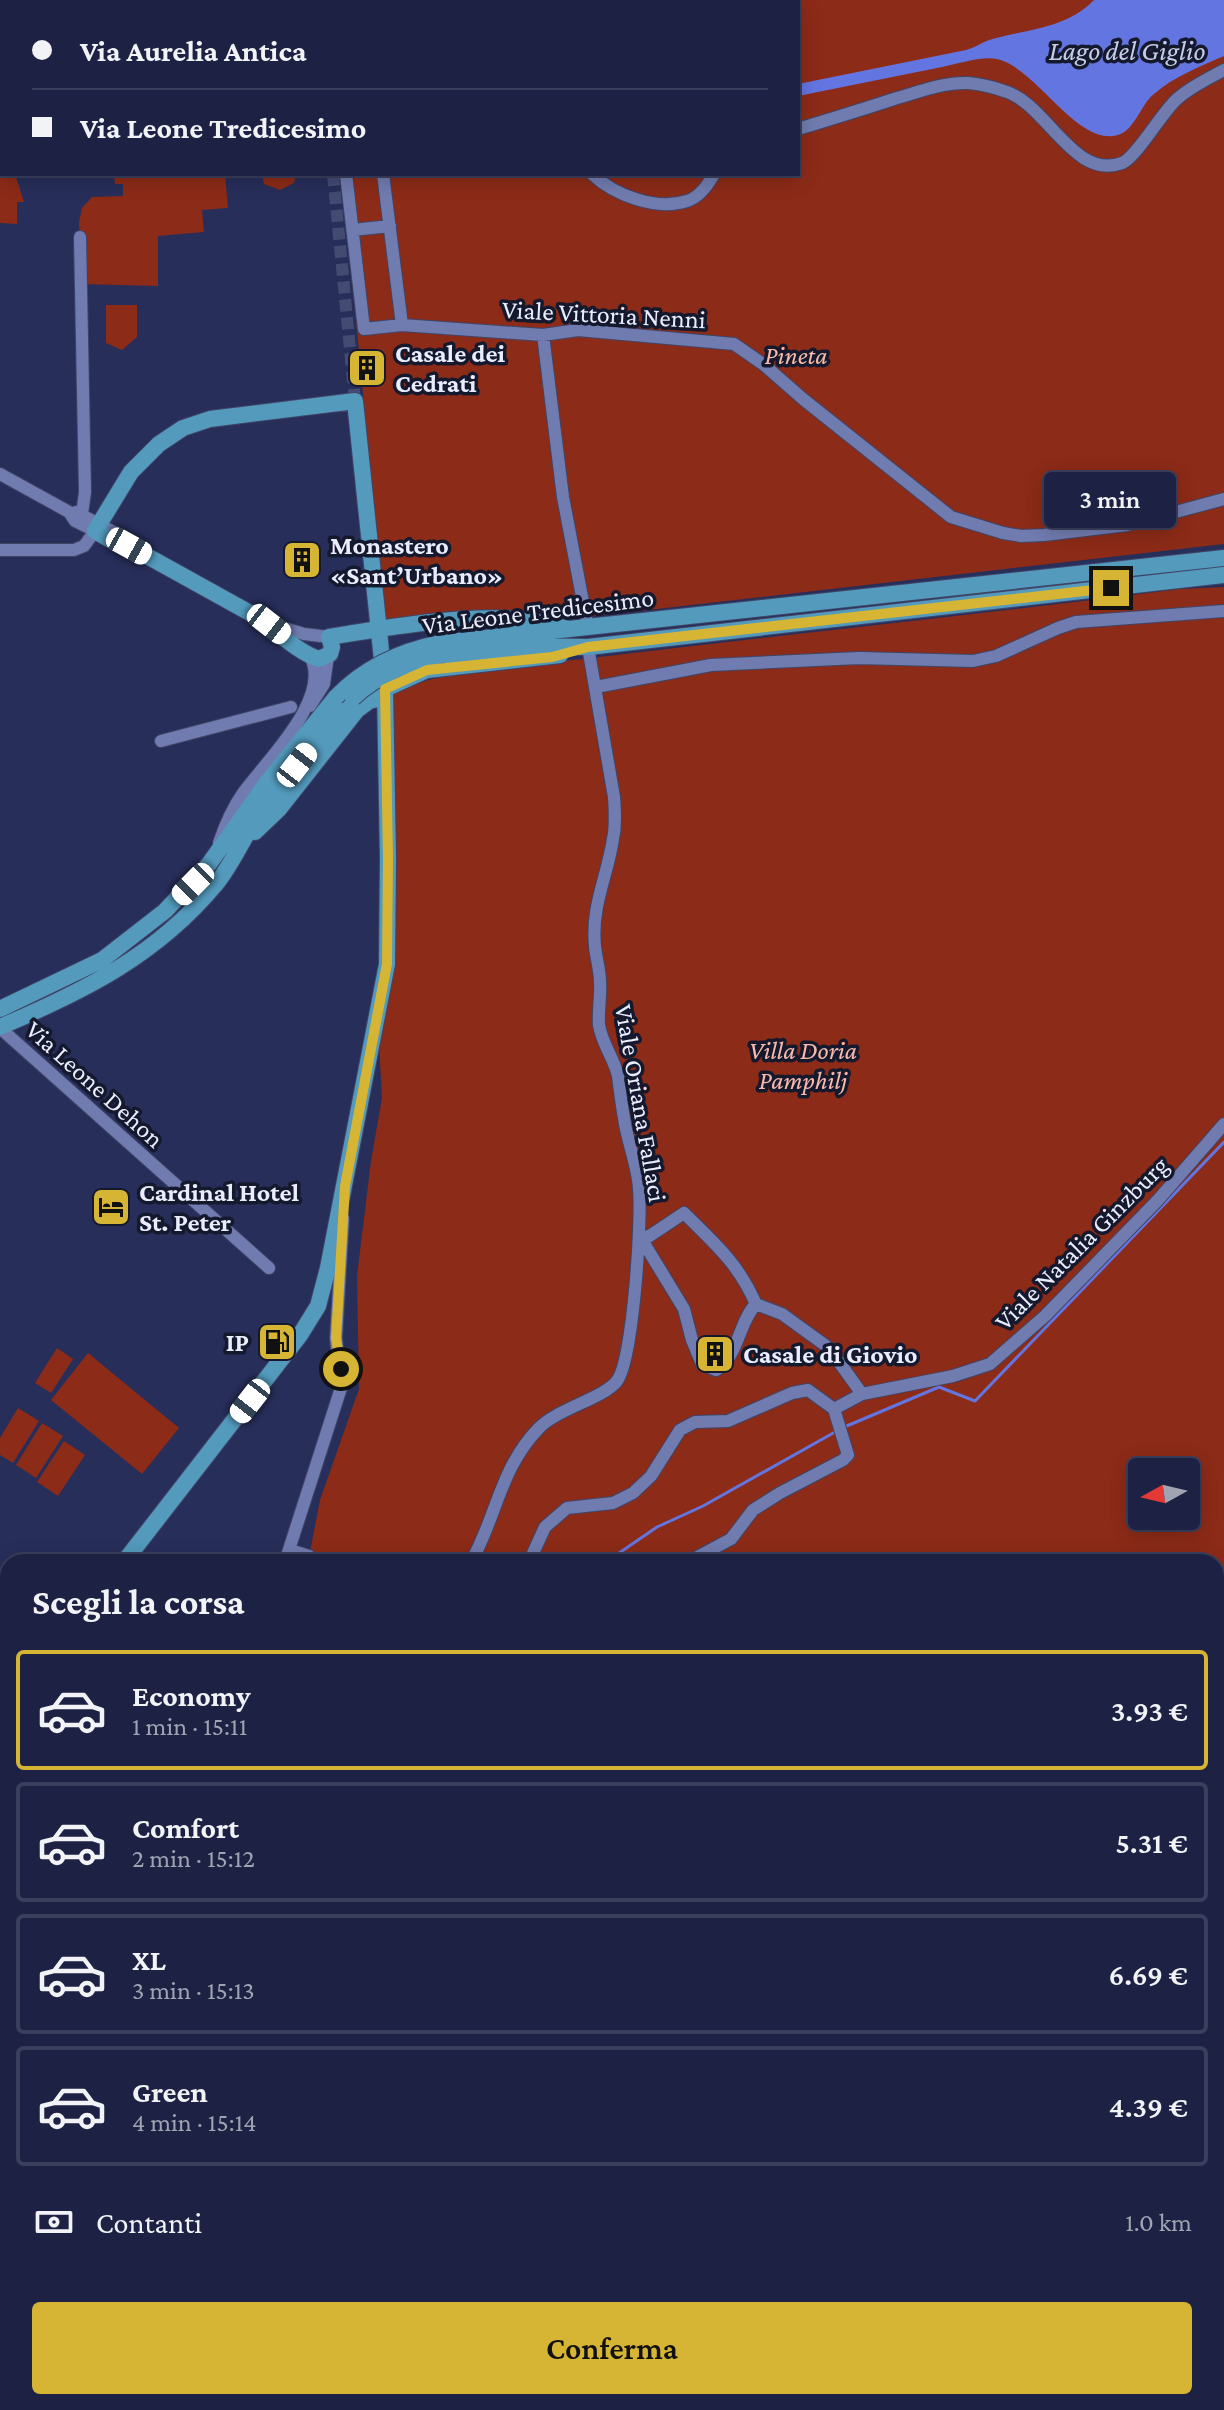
<!DOCTYPE html>
<html lang="it">
<head>
<meta charset="utf-8">
<style>
	:root { --surface:#1d2244; --page:#2a2f4f; --text:#f1f3f6; --muted:#a0a4b2; --line:#3b3f5d; --accent:#d6b534 }
	body { margin:0; font-family:"Crimson Pro",serif; background:var(--page); color:var(--text); height:100vh; display:flex; flex-direction:column; font-size:30px; white-space:nowrap }
	* { box-sizing:border-box; margin:0 }
	p { font-size:26px; color:var(--muted) }
	.icon { flex:none; width:44px; height:44px; fill:none; stroke:currentColor; stroke-width:2; stroke-linecap:round; stroke-linejoin:round }
	.map { position:relative; flex:1; overflow:hidden }
	.details { position:absolute; left:0px; top:1554px; width:1224px; height:856px; display:flex; flex-direction:column; background:var(--surface); border-radius:24px 24px 0 0; box-shadow:0 4px 20px #0003,0 0 0 2px var(--line) }
	.details>* { flex:none }
	.hud { position:absolute; left:0px; top:0px; width:800px; height:176px; box-shadow:0 4px 20px #0003,0 0 0 2px var(--line); display:grid; align-content:center; height:176px; padding:0 32px; background:var(--surface) }
	.needle { width:52px; rotate:262deg }
	.controls { position:absolute; left:1128px; top:1458px; display:grid; gap:16px }
	.controls a { display:grid; place-items:center; width:72px; height:72px; border-radius:8px; background:var(--surface); box-shadow:0 4px 20px #0003,0 0 0 2px var(--line); font-size:40px }
	.end { position:absolute; width:36px; height:36px; margin:-18px; border:10px solid #d6b534; background:#111; box-shadow:0 0 0 4px #111 }
	.from { border-radius:50% }
	.bubble { position:absolute; height:56px; border-radius:8px; background:var(--surface); box-shadow:0 4px 20px #0003,0 0 0 2px var(--line); font-size:26px; font-weight:600; line-height:56px; text-align:center }
	.car { position:absolute; width:24px; height:48px; margin:-24px -12px; border-radius:10px; box-shadow:0 0 6px 2px #0007; background:linear-gradient(#fff 24%,#345 0 40%,#fff 0 76%,#345 0 86%,#fff 0) }
	.hud b { display:flex; align-items:center; gap:28px; height:76px; font-size:30px }
	.hud b+b { border-top:2px solid var(--line) }
	.hud i { width:20px; height:20px; background:var(--text) }
	ul { padding:0; list-style:none }
	li { display:flex; align-items:center; gap:24px; height:120px; margin:0 16px 12px; padding:0 16px; border:4px solid var(--line); border-radius:8px }
	li div { flex:1 }
	li b { display:block; font-size:30px }
	li em { font-style:normal; font-weight:600 }
	li.current { border-color:var(--accent) }
	li>.icon { width:72px; height:72px; stroke-width:1.5 }
	h2 { padding:0 32px; font-size:36px; line-height:96px }
	.pay { display:flex; align-items:center; gap:20px; height:88px; padding:0 32px; font-size:30px }
	.pay p { margin-inline-start:auto }
	.action { display:flex; gap:16px; margin-top:auto; padding:16px 32px }
	.action a { flex:1; height:92px; border-radius:8px; background:var(--accent); color:#111; font-size:32px; font-weight:600; line-height:92px; text-align:center }
	.map>svg:first-child { display:block }
</style>
</head>
<body>
<div class="map">
<svg width="1224" height="2410" viewBox="0 0 1224 2410">
	<rect width="100%" height="100%" fill="#272e5a"/>
	<!-- built -->
	<path fill="#2c3467" d="M 45,2402 L 132,2402 L 129,2410 L 43,2410 Z"/>
	<!-- green -->
	<path fill="#8c2b17" fill-rule="evenodd" d="M 0,0 L 109,0 L 2,2 L 2,174 L 15,174 L 24,202 L 17,202 L 17,224 L 0,223 Z
		M 323,0 L 1224,0 L 1224,544 L 560,620 L 502,610 L 385,623 L 342,174 L 798,174 L 798,2 Z
		M 114,174 L 225,174 L 228,208 L 202,210 L 204,232 L 158,236 L 158,286 L 82,284 L 79,222 L 82,208 L 92,197 L 123,196 L 123,184 L 115,184 Z
		M 262,174 L 311,174 L 312,176 L 295,178 L 294,183 L 280,190 L 264,184 Z
		M 106,305 L 137,305 L 137,337 L 122,350 L 106,343 Z
		M 1224,587 L 1224,1800 L 1216,1809 L 1216,1562 L 308,1562 L 320,1500 L 359,1389 L 357,1276 L 371,1161 L 382,1098 L 379,1044 L 393,860 L 395,793 L 391,696 C 437,667 535,665 591,658 C 788,634 984,614 1180,589 ZM 1142,1472 L 1186,1472 L 1186,1516 L 1142,1516 Z
		M 57,1348 L 73,1359 L 51,1393 L 35,1383 Z
		M 88,1353 L 179,1428 L 142,1474 L 51,1400 Z
		M 18,1408 L 39,1421 L 13,1463 L 0,1455 L 0,1438 Z
		M 42,1423 L 63,1436 L 36,1478 L 16,1465 Z
		M 64,1441 L 85,1455 L 58,1496 L 37,1482 Z
		M 1216,1925 L 1224,1933 L 1224,1985 L 1216,1981 Z
		M 1216,2021 L 1224,2029 L 1224,2369 L 1216,2376 Z
		M 937,2402 L 1117,2402 L 1102,2407 L 1102,2410 L 935,2410 Z
		M 1151,2402 L 1207,2402 L 1214,2410 L 1158,2410 Z"/>
	<!-- water -->
	<path fill="#6375e0" d="M 1094,0 L 1224,0 L 1224,56 C 1201,66 1173,77 1154,94 C 1141,104 1135,130 1118,135 C 1077,147 1037,68 997,59 C 981,56 958,64 942,67 C 894,77 846,86 798,96 L 798,84 L 966,50 C 974,48 981,43 989,40 C 1026,29 1066,29 1094,0 Z"/>
	<g fill="none" stroke-linecap="round" stroke-linejoin="round">
		<!-- stream -->
		<path stroke="#6375e0" stroke-width="3" d="M 842,1428 L 939,1387 L 975,1401 L 1224,1142
			M 606,1562 L 657,1527 L 703,1506 L 835,1432"/>
		<!-- minor-tunnel -->
		<path stroke="#444b73" stroke-width="12" stroke-dasharray="12 6" stroke-linecap="butt" d="M 315,0 L 315,2
			M 333,174 L 355,401"/>
		<defs>
			<path id="minor" d="M 361,0 L 361,2
				M 503,0 L 503,2
				M 798,129 C 831,119 864,109 897,98 C 919,92 944,82 968,83 C 979,84 993,87 1004,91 C 1047,103 1073,181 1122,163 C 1136,158 1162,112 1177,99 C 1190,87 1209,78 1224,70
				M 346,174 L 364,329 L 402,325
				M 383,174 L 402,325 L 543,335 L 578,330 L 734,344 L 763,364 L 803,399 L 951,517 L 1003,533 L 1021,536 L 1044,535 L 1127,525 L 1224,499
				M 592,174 C 614,195 656,211 687,201 C 700,197 708,185 714,174
				M 353,230 L 390,226
				M 80,237 L 85,492 L 82,514
				M 543,335 L 563,497 L 588,628
				M 0,474 L 69,512 L 75,521 L 95,531 L 84,546 L 74,550 L 0,550
				M 76,512 L 121,536 L 129,546
				M 270,624 L 304,634 L 329,637
				M 596,687 L 711,665 L 859,658 L 973,661 L 996,656 L 1058,628 L 1076,622 L 1224,611
				M 310,706 L 324,684 L 328,656
				M 161,741 L 291,707
				M 219,843 C 225,825 232,809 243,793 C 266,761 333,698 310,656
				M 0,1028 L 269,1268
				M 639,1235 L 648,1237 L 684,1213 C 715,1244 738,1263 756,1304 L 782,1314 L 829,1348 L 862,1394
				M 639,1235 L 684,1309 L 692,1340 L 702,1364 L 716,1370 C 739,1356 738,1323 756,1304
				M 834,1409 L 862,1394 L 953,1376 L 990,1364 L 1045,1316 L 1158,1200 L 1224,1124
				M 290,1550 L 309,1556 L 315,1562
				M 285,1562 L 341,1388 L 336,1338 L 343,1219
				M 471,1562 C 497,1516 500,1468 539,1428 C 557,1409 604,1398 617,1381 C 633,1359 642,1221 639,1189 C 638,1168 629,1146 625,1124 C 622,1108 620,1092 618,1076 C 614,1058 602,1044 599,1025 C 598,1011 601,996 600,982 C 600,970 596,958 595,946 C 591,906 607,878 613,839 C 616,825 615,811 614,797 L 588,647
				M 529,1562 L 545,1527 L 567,1508 L 613,1503 L 633,1493 L 651,1476 L 680,1430 L 695,1422 L 728,1421 L 792,1393 L 808,1390 L 834,1409
				M 688,1562 L 731,1539 L 753,1510 L 780,1493 L 843,1460 L 848,1455 L 834,1409
				M 0,1811 L 8,1813
				M 1216,1812 L 1224,1804"/>
			<path id="major" d="M 440,643 L 1224,558
				M 443,655 L 513,646 L 588,647 L 1224,575
				M 385,689 L 427,670 L 560,655
				M 255,832 L 279,809 L 357,710 L 369,701 L 385,697
				M 0,1009 L 102,960 L 165,911 L 209,864 L 268,781 L 336,697
				M 0,1027 C 84,991 156,956 216,884 C 234,862 244,835 261,812 C 289,772 320,734 353,698
				M 124,1562 L 300,1335 L 318,1306 L 328,1268 L 387,964 L 388,858 L 385,689 L 355,401 L 210,419 L 183,428 L 159,444 L 131,472 L 95,531 L 116,543 L 129,546 L 250,613 C 272,626 296,652 319,659 L 330,654 L 332,647 L 329,637 C 384,628 459,615 514,619 C 533,620 551,625 569,629
				M 0,1731 L 8,1720
				M 0,2175 L 8,2178
				M 527,2402 L 534,2410"/>
		</defs>
		<!-- minor casing -->
		<use href="#minor" stroke="#404568" stroke-width="14"/>
		<!-- major casing -->
		<use href="#major" stroke="#404568" stroke-width="18"/>
		<!-- minor -->
		<use href="#minor" stroke="#707caf" stroke-width="12"/>
		<!-- major -->
		<use href="#major" stroke="#539abc" stroke-width="16"/>
		<defs>
			<path id="major-bridge" d="M 336,697 C 364,668 400,651 440,643
				M 353,698 C 378,674 410,663 443,655"/>
		</defs>
		<!-- major-bridge casing -->
		<use href="#major-bridge" stroke="#404568" stroke-width="18" stroke-linecap="butt"/>
		<!-- major-bridge -->
		<use href="#major-bridge" stroke="#539abc" stroke-width="16"/>
	</g>
	<g fill="none" stroke-linecap="round" stroke-linejoin="round">
		<!-- route -->
		<path stroke="#d6b534" stroke-width="10" d="M 341,1369 L 336,1338 L 345,1186 L 387,964 L 388,858 L 385,689 L 427,670 L 552,657 L 588,647 L 1111,588"/>
	</g>
	<!-- icons -->
	<defs>
		<symbol id="building-square" viewBox="-11 -11 22 22"><rect x="-9" y="-9" width="18" height="18" rx="4" fill="#d6b534" stroke="#15192d"/><path d="M-4-6H4V6H1V3H-1V6H-4ZM-2.5-4.3h1.7v1.8h-1.7ZM.8-4.3h1.7v1.8H.8ZM-2.5-1h1.7V.8h-1.7ZM.8-1h1.7V.8H.8Z" fill="#111"/></symbol>
		<symbol id="hotel-square" viewBox="-11 -11 22 22"><rect x="-9" y="-9" width="18" height="18" rx="4" fill="#d6b534" stroke="#15192d"/><path d="M-6-4.5h1.5V1H6V5H4.5V3h-9V5H-6ZM-4 0a1.8 1.8 0 1 1 3.6 0ZM.5 0V-2.5h3Q6-2.5 6 0Z" fill="#111"/></symbol>
		<symbol id="fuel-square" viewBox="-11 -11 22 22"><rect x="-9" y="-9" width="18" height="18" rx="4" fill="#d6b534" stroke="#15192d"/><path d="M-5.5-6h7V0h2V4h1.3V-2.5L3-4.5l.8-.8L6-3V5H2.5V1h-1V6h-7ZM-4.2-4.7v3.2H.2V-4.7Z" fill="#111"/></symbol>
	</defs>
	<g fill-rule="evenodd">
		<use href="#building-square" x="345" y="346" width="44" height="44"/>
		<use href="#building-square" x="280" y="538" width="44" height="44"/>
		<use href="#hotel-square" x="89" y="1185" width="44" height="44"/>
		<use href="#fuel-square" x="255" y="1320" width="44" height="44"/>
		<use href="#building-square" x="693" y="1332" width="44" height="44"/>
	</g>
	<g text-anchor="middle" stroke-width="7" stroke-linejoin="round" paint-order="stroke">
		<!-- street labels -->
		<g font-size="26" fill="#e9edfe" stroke="#15192d">
			<text transform="translate(604 314) rotate(3)" y="9">Viale Vittoria Nenni</text>
			<text transform="translate(538 611) rotate(-7)" y="9">Via Leone Tredicesimo</text>
			<text transform="translate(95 1084) rotate(42)" y="9">Via Leone Dehon</text>
			<text transform="translate(641 1103) rotate(80)" y="9">Viale Oriana Fallaci</text>
			<text transform="translate(1081 1243) rotate(-45)" y="9">Viale Natalia Ginzburg</text>
		</g>
		<!-- poi labels -->
		<g font-size="26" font-weight="bold" fill="#e9edfe" stroke="#15192d" text-anchor="start">
			<text x="395" y="362">Casale dei<tspan x="395" dy="30">Cedrati</tspan></text>
			<text x="330" y="554">Monastero<tspan x="330" dy="30">«Sant’Urbano»</tspan></text>
			<text x="139" y="1201">Cardinal Hotel<tspan x="139" dy="30">St. Peter</tspan></text>
			<text x="249" y="1351" text-anchor="end">IP</text>
			<text x="743" y="1363">Casale di Giovio</text>
		</g>
		<!-- park labels -->
		<g font-size="26" font-style="italic" fill="#f9baab" stroke="#15192d">
			<text x="796" y="364">Pineta</text>
			<text x="803" y="1059">Villa Doria<tspan x="803" dy="30">Pamphilj</tspan></text>
		</g>
		<!-- water labels -->
		<g font-size="28" font-style="italic" fill="#c6cde8" stroke="#15192d">
			<text x="1127" y="60">Lago del Giglio</text>
		</g>
	</g>
</svg>
<div class="controls">
<a><svg class="needle" viewBox="-14 -14 28 28"><path d="M0-13l5 13h-10z" fill="#e53935"/><path d="M0 13l5-13h-10z" fill="#a0a4b2"/></svg></a>
</div>
<i class="end from" style="left:341px;top:1369px"></i>
<i class="end" style="left:1111px;top:588px"></i>
<div class="bubble" style="left:1044px;top:472px;width:132px">3 min</div>
<i class="car" style="left:129px;top:546px;rotate:119deg"></i>
<i class="car" style="left:269px;top:624px;rotate:128deg"></i>
<i class="car" style="left:297px;top:765px;rotate:38deg"></i>
<i class="car" style="left:193px;top:884px;rotate:225deg"></i>
<i class="car" style="left:250px;top:1401px;rotate:218deg"></i>
<div class="hud">
<b><i class="from"></i>Via Aurelia Antica</b>
<b><i></i>Via Leone Tredicesimo</b>
</div>
<section class="details">
<h2>Scegli la corsa</h2>
<ul>
<li class="current"><svg class="icon" aria-label="car" viewBox="0 0 24 24"><path d="M5 17H2v-5l4-1 3-4h7l3 4 3 1v5h-3M9 17h6M6 11h13"/><circle cx="7" cy="17" r="2"/><circle cx="17" cy="17" r="2"/></svg><div><b>Economy</b><p>1 min · 15:11</p></div><em>3.93 €</em></li>
<li><svg class="icon" aria-label="car" viewBox="0 0 24 24"><path d="M5 17H2v-5l4-1 3-4h7l3 4 3 1v5h-3M9 17h6M6 11h13"/><circle cx="7" cy="17" r="2"/><circle cx="17" cy="17" r="2"/></svg><div><b>Comfort</b><p>2 min · 15:12</p></div><em>5.31 €</em></li>
<li><svg class="icon" aria-label="car" viewBox="0 0 24 24"><path d="M5 17H2v-5l4-1 3-4h7l3 4 3 1v5h-3M9 17h6M6 11h13"/><circle cx="7" cy="17" r="2"/><circle cx="17" cy="17" r="2"/></svg><div><b>XL</b><p>3 min · 15:13</p></div><em>6.69 €</em></li>
<li><svg class="icon" aria-label="car" viewBox="0 0 24 24"><path d="M5 17H2v-5l4-1 3-4h7l3 4 3 1v5h-3M9 17h6M6 11h13"/><circle cx="7" cy="17" r="2"/><circle cx="17" cy="17" r="2"/></svg><div><b>Green</b><p>4 min · 15:14</p></div><em>4.39 €</em></li>
</ul>
<div class="pay"><svg class="icon" aria-label="cash" viewBox="0 0 24 24"><path d="M3 7h18v10H3z"/><circle cx="12" cy="12" r="2"/></svg>Contanti<p>1.0 km</p></div>
<div class="action"><a>Conferma</a></div>
</section>
</div>
</body>
</html>
